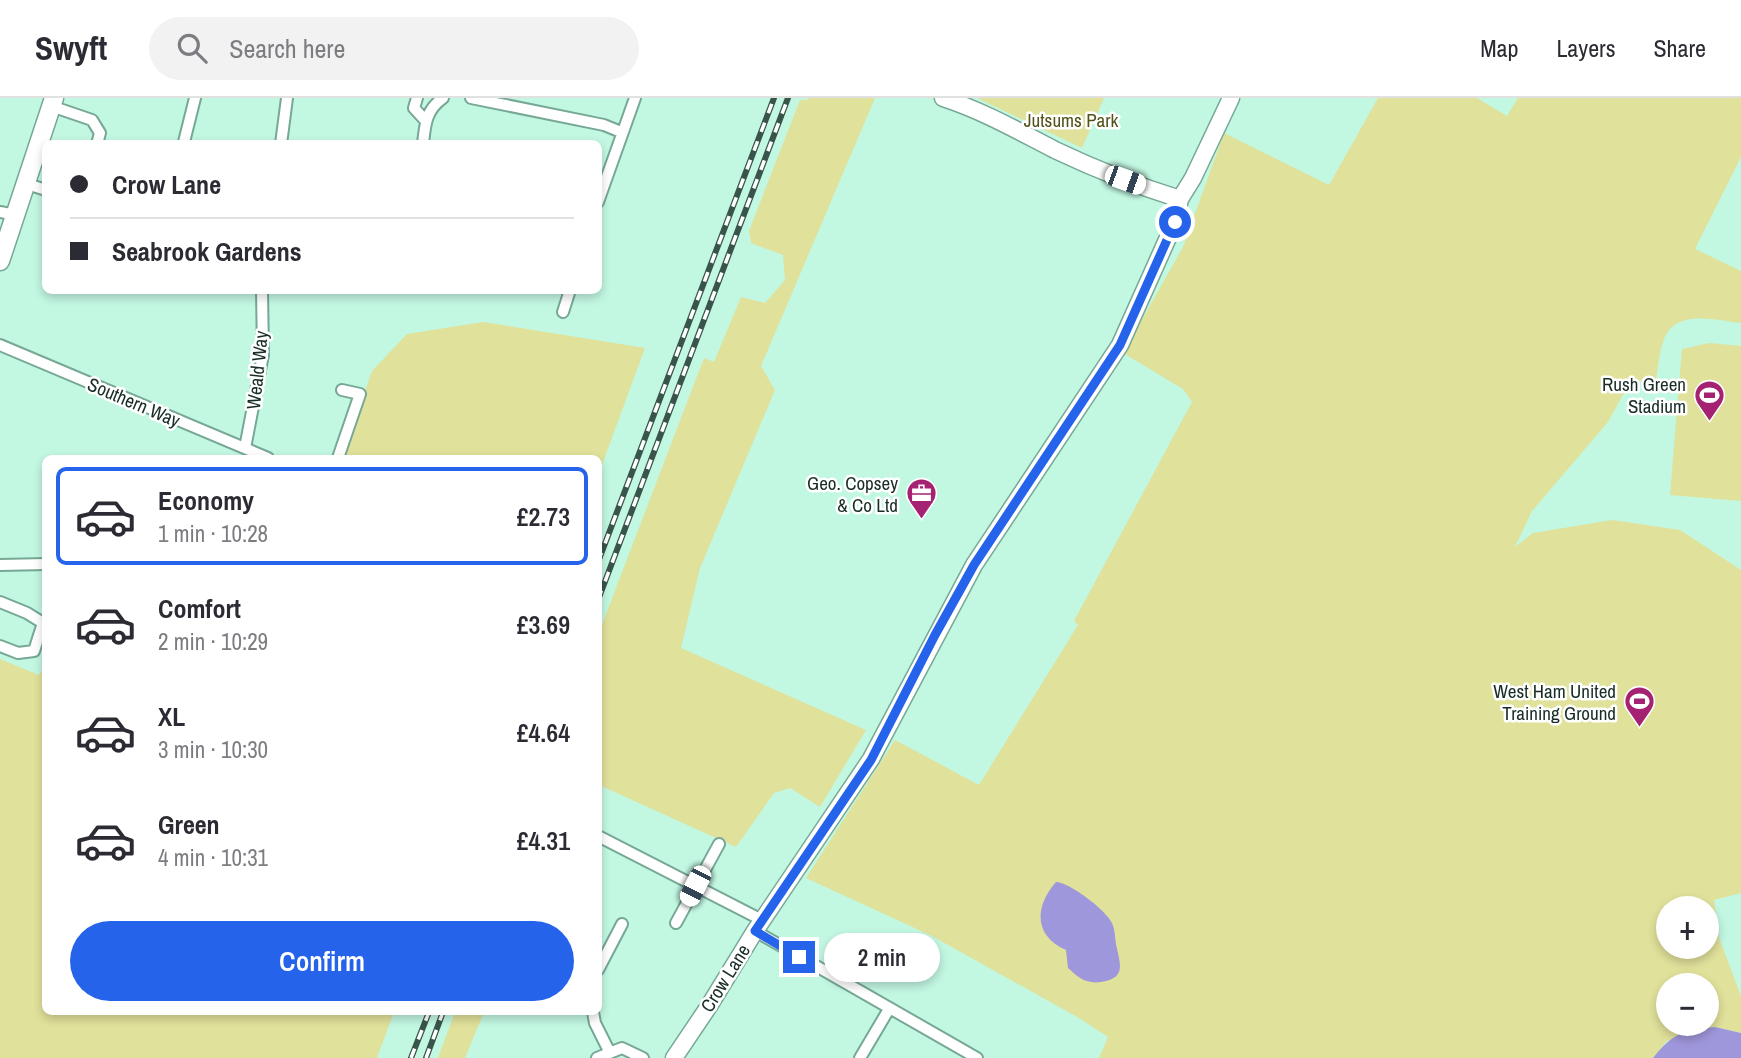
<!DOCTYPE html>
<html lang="en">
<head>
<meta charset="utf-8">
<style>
	:root { --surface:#fff; --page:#f2f2f3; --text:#2b2b33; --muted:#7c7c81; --line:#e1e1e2; --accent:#2563eb }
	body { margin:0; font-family:"Archivo Narrow",sans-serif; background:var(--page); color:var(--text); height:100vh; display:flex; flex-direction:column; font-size:26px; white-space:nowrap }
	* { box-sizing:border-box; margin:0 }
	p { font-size:23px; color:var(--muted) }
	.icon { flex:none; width:38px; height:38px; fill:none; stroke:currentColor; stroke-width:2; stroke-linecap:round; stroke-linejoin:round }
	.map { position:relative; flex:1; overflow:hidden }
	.side { position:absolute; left:42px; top:357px; width:560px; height:560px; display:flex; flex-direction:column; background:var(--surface); border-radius:10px; box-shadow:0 4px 10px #0003 }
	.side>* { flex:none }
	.top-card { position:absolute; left:42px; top:42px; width:560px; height:154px; border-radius:10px; box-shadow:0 4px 10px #0003; display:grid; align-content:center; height:154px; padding:0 28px; background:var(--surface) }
	.tools { position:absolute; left:1656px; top:798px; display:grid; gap:14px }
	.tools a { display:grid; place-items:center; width:63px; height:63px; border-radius:50%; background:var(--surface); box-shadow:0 4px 10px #0003; font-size:35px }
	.end { position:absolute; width:32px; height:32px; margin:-16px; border:9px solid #2563eb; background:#fff; box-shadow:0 0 0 4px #fff }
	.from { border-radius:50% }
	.bubble { position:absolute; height:49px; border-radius:24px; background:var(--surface); box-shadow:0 4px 10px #0003; font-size:23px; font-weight:600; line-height:49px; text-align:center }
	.car { position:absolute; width:21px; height:42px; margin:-21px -10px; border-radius:9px; box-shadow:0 0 5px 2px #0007; background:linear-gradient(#fff 24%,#345 0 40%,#fff 0 76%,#345 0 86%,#fff 0) }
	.top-card b { display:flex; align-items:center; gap:24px; height:66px; font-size:26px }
	.top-card b+b { border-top:2px solid var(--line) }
	.top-card i { width:18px; height:18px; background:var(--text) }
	ul { padding:12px 0 0; list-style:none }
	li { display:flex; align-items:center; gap:21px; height:98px; margin:0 14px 10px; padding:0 14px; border:4px solid transparent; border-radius:10px }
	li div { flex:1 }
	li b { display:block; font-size:26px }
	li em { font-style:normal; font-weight:600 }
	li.active { border-color:var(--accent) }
	li>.icon { width:63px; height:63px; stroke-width:1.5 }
	.button { display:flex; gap:14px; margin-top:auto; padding:14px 28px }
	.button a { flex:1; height:80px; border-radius:42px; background:var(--accent); color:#fff; font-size:28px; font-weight:600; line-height:80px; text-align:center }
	header { display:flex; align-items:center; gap:42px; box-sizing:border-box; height:98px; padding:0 35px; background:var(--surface); border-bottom:2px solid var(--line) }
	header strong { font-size:33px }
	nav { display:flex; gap:38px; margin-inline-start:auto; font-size:24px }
	.search { width:490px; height:63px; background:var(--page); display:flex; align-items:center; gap:18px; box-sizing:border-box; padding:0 24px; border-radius:38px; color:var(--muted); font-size:26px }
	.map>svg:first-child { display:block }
</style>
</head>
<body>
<header>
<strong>Swyft</strong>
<div class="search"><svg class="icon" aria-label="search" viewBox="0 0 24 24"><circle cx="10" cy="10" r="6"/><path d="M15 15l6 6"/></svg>Search here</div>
<nav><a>Map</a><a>Layers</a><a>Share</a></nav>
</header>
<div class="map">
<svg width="1741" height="960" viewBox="0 0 1741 960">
	<rect width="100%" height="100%" fill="#c2f7e2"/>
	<!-- green -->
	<path fill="#e0e19a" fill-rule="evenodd" d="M 808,0 L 875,0 L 761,268 L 775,292 L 700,470 L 681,550 L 866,632 L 820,709 L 790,690 L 774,695 L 736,749 L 599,687 L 598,537 L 704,260 L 714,264 L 741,199 L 765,205 L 785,182 L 783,157 L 751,145 L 749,133 L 800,2 L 807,2 Z
		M 977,0 L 1104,0 L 1082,50 Z
		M 1378,0 L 1477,0 L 1507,18 L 1518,0 L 1741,0 L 1741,59 L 1695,151 L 1741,173 L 1741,225 C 1715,222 1673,210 1663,244 C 1659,256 1658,270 1656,282 L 1630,284 L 1608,324 L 1532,413 L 1515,449 L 1533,435 L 1612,422 L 1680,432 L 1741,472 L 1741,795 L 1714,802 L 1719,840 L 1741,898 L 1741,935 L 1715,929 L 1667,943 L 1653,960 L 1099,960 L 1108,939 L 1079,920 L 932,838 L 806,780 L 895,642 L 979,687 L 1078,527 L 1074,523 L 1192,304 L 1183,291 L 1123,255 L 1183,149 L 1224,35 L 1329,87 ZM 1668,810 L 1706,810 L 1706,849 L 1668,849 ZM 1668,887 L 1706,887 L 1706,926 L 1668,926 Z
		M 483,224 L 645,250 L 599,375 L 598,360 L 342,360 L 372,273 L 407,236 Z
		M 1709,245 L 1741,248 L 1741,403 L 1670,397 L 1682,251 Z
		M 0,561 L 39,577 L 41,573 L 45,575 L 46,914 L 394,914 L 377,960 L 0,960 Z
		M 455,914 L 484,914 L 465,960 L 438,960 Z"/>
	<!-- water -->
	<path fill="#9f97db" d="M 1056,784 C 1069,784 1106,812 1112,825 C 1115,831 1115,840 1116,846 C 1120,866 1127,880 1101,884 C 1086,886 1079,880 1068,870 L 1066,852 C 1034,838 1034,809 1056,784 Z
		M 1715,929 L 1741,935 L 1741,960 L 1653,960 C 1673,935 1684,932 1715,929 Z"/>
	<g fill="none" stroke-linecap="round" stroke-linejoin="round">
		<defs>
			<path id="street" d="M 417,0 L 414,10 L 425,22
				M 471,0 L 604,27 L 621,34
				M 51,8 L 92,22 L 100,35 L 97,46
				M 184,44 L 195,0
				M 281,46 L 287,0
				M 423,46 C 425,26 426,12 443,0
				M 27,86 L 46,92
				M 598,104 L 635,0
				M 0,114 L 16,117
				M 563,214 L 570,192
				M 0,247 L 268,360
				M 245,350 L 263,257 L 262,192
				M 338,360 L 360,296 L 342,292
				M 0,467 L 46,466
				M 0,504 L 27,515 L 43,525 L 34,553 L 18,555 L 0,548
				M 598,738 L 762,822
				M 676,825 L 719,746
				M 755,833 L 977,960
				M 598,872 L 622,826
				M 593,914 L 595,925 L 610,955
				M 597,960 L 622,950 L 643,960
				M 860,960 L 889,911"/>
			<path id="secondary" d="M 943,0 C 983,13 1018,33 1055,52 C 1095,71 1138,88 1180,101
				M 674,960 L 709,908 L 755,833 L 871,661 L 974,467 L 1120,247 L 1175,124 L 1180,101 L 1193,80 L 1231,0"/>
			<path id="primary" d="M 0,163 L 54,0"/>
		</defs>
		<!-- street casing -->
		<use href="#street" stroke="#76a895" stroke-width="14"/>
		<!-- secondary casing -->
		<use href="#secondary" stroke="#76a895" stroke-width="19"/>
		<!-- primary casing -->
		<use href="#primary" stroke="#76a895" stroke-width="21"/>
		<!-- street -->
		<use href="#street" stroke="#fff" stroke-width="10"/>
		<!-- secondary -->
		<use href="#secondary" stroke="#fff" stroke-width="16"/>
		<!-- primary -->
		<use href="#primary" stroke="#fff" stroke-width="18"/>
		<defs>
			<path id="rail" d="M 598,464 L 774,0
				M 598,502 L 788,0
				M 411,960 L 429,914
				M 426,960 L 443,914"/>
		</defs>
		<!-- rail casing -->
		<use href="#rail" stroke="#39544a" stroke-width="6"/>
		<!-- rail -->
		<use href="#rail" stroke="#fff" stroke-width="3.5" stroke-dasharray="10" stroke-linecap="butt"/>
	</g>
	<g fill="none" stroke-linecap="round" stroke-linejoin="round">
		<!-- route -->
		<path stroke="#2563eb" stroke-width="9" d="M 799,859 L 755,833 L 871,662 L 935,537 L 974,467 L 1120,247 L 1175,124"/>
	</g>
	<!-- icons -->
	<defs>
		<symbol id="stadium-pin" viewBox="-11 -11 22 30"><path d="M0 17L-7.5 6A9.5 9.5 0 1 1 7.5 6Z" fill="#a42271" stroke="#fff"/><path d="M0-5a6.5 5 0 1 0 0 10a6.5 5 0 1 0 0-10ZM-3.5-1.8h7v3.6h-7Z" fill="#fff"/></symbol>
		<symbol id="office-pin" viewBox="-11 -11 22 30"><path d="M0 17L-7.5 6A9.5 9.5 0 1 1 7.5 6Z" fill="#a42271" stroke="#fff"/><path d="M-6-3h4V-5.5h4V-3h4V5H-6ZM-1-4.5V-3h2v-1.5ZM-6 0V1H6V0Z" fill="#fff"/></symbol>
	</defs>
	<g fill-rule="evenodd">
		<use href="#stadium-pin" x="1692" y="280" width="35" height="47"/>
		<use href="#office-pin" x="904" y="378" width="35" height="47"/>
		<use href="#stadium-pin" x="1622" y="586" width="35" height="47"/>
	</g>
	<g text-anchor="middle" stroke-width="5" stroke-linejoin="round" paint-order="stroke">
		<!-- park labels -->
		<g font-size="19" fill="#535219" stroke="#fff">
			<text x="1071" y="29">Jutsums Park</text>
		</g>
		<!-- street labels -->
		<g font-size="19" fill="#182d25" stroke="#fff">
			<text transform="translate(257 272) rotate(-84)" y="7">Weald Way</text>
			<text transform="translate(134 304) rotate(23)" y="7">Southern Way</text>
			<text transform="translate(725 880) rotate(-58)" y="7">Crow Lane</text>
		</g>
		<!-- poi labels -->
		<g font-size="19" fill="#182d25" stroke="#fff" text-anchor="end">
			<text x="1686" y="293">Rush Green<tspan x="1686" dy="22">Stadium</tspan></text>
			<text x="898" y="392">Geo. Copsey<tspan x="898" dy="22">&amp; Co Ltd</tspan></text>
			<text x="1616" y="600">West Ham United<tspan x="1616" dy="22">Training Ground</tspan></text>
		</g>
	</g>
</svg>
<div class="tools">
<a>+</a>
<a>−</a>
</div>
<i class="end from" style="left:1175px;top:124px"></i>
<i class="end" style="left:799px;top:859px"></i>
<div class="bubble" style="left:824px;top:835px;width:116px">2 min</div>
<i class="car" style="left:1125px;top:82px;rotate:110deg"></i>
<i class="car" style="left:695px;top:788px;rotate:207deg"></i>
<div class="top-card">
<b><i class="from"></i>Crow Lane</b>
<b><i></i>Seabrook Gardens</b>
</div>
<section class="side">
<ul>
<li class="active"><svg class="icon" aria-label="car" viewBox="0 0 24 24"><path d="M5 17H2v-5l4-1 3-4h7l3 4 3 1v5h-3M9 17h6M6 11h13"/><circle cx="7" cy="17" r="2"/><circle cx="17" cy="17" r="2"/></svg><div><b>Economy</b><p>1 min · 10:28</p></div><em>£2.73</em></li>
<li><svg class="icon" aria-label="car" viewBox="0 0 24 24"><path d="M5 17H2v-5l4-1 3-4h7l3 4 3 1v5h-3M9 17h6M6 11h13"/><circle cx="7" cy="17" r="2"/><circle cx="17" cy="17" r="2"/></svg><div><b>Comfort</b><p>2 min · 10:29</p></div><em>£3.69</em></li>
<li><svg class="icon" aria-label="car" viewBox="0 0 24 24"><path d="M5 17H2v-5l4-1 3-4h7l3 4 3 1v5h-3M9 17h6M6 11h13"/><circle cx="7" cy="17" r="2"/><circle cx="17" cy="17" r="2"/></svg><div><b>XL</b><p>3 min · 10:30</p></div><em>£4.64</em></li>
<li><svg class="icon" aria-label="car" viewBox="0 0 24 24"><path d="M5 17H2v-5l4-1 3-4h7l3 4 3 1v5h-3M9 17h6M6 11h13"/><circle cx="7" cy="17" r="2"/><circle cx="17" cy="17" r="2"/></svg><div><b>Green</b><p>4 min · 10:31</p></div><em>£4.31</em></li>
</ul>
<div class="button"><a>Confirm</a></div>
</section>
</div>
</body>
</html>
